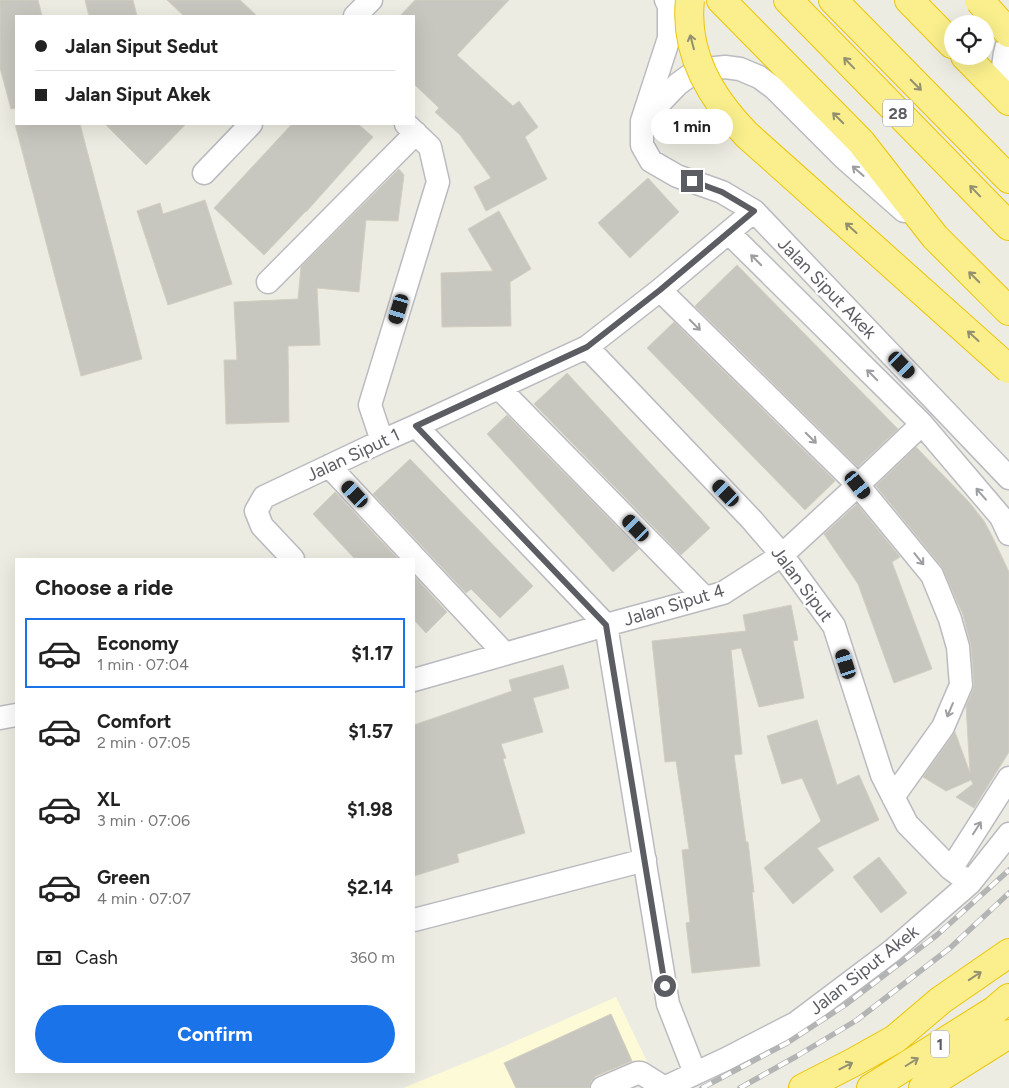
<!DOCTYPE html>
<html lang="en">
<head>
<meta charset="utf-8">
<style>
	:root { --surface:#fff; --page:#f2f2f2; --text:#222; --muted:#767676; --line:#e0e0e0; --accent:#1a73e8 }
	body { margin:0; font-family:Figtree,sans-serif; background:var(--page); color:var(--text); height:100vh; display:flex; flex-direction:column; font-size:19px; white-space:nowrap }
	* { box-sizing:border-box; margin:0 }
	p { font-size:16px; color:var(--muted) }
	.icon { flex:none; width:28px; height:28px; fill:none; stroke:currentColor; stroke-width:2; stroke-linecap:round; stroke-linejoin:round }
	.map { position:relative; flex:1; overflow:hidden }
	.panel { position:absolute; left:15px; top:558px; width:400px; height:515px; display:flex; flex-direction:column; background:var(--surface); border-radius:0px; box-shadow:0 5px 20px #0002 }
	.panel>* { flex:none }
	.hud { position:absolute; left:15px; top:15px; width:400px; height:110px; border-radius:0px; box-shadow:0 5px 20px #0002; display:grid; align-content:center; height:110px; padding:0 20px; background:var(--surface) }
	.buttons { position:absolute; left:944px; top:15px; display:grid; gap:10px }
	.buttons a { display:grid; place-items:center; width:50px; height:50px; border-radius:50%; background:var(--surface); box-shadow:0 5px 20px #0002; font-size:25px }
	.end { position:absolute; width:22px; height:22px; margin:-11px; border:6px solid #5b5d63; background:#fff; box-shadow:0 0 0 2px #fff }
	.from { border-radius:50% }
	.bubble { position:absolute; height:35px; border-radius:18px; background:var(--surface); box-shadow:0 5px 20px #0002; font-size:16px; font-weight:700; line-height:35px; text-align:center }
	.car { position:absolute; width:15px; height:30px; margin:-15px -8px; border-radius:6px; box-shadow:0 0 4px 1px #0007; background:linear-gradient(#222 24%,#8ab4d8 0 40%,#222 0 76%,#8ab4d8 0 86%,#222 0) }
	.hud b { display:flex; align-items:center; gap:18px; height:48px; font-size:19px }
	.hud b+b { border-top:1px solid var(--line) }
	.hud i { width:12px; height:12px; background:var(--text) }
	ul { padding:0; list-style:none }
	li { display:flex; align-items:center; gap:15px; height:70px; margin:0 10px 8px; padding:0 10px; border:2px solid transparent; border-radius:0px }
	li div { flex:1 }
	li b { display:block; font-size:19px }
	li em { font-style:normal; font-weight:700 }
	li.active { border-color:var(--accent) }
	li>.icon { width:45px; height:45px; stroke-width:1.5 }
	h2 { padding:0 20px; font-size:22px; line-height:60px }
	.pay { display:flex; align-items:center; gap:12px; height:55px; padding:0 20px; font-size:19px }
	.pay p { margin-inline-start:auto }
	.action { display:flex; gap:10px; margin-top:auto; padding:10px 20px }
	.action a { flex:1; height:58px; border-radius:30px; background:var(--accent); color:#fff; font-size:20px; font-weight:700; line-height:58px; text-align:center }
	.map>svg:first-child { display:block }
</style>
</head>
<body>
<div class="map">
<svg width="1009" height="1088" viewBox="0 0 1009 1088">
	<rect width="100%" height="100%" fill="#edece2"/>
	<!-- commercial -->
	<path fill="#fdfad8" d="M 616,997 L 653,1074 L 621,1088 L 403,1088 L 489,1053 Z"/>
	<!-- building -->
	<path fill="#c8c7bf" stroke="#d2cfc1" d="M 0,0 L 38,0 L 42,16 L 16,16 L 16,108 L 11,109 L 0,68 Z
		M 85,0 L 133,0 L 137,16 L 89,16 Z
		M 167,0 L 240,0 L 257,16 L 184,16 Z
		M 415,0 L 509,0 L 457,55 L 513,106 L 519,101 L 538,127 L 525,137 L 547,179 L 486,211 L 474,187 L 491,178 L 460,135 L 435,112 L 439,108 L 414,84 L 414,16 L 400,16 Z
		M 15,124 L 80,124 L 142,359 L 81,376 Z
		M 105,124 L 186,124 L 146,165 Z
		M 292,124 L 358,124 L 373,137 L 306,212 L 307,210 L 264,255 L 214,208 Z
		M 399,169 L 404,175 L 398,221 L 366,220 L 359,292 L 317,288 L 320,345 L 288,346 L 289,422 L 226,424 L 224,360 L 237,360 L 234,302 L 298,299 L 301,267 Z
		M 648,178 L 679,212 L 630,258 L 598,223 Z
		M 205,200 L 232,284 L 168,305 L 137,211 L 160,203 L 163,214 Z
		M 499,211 L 531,269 L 510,282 L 511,326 L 442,327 L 441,273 L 493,271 L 468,229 Z
		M 737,265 L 898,429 L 858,467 L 695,306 Z
		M 674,322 L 835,481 L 805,510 L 647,348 Z
		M 567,373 L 710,528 L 681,555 L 534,404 Z
		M 507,415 L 639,549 L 613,572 L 487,434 Z
		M 916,447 L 969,502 L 984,521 L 992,536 L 1009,572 L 1009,752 L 974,808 L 956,797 L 973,784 L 971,780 L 946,791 L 923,777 L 955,732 L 970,773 L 966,706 L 973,690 L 974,684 L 971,646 L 963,615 L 942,567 L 876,486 Z
		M 410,459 L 533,586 L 500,618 L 471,589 L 466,593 L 373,494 Z
		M 335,492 L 398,559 L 355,559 L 313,514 Z
		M 857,504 L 900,557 L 892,562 L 932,669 L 894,683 L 858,584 L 824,534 Z
		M 414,576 L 447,612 L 426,633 L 414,620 Z
		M 791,605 L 798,640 L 793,641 L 804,698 L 759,707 L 741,648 L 731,650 L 742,754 L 734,755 L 746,842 L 748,842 L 754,892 L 752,892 L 760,966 L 692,973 L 686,923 L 690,922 L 682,850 L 689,849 L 676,761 L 665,762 L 652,641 L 746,631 L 743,615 Z
		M 563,665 L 569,688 L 533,698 L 543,732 L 501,744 L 506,758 L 503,759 L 525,833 L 457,854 L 459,862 L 414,876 L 414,725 L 512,691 L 509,680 Z
		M 817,720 L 837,785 L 859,775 L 879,820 L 817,848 L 834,870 L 793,904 L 764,868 L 821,821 L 802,778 L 782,784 L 767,736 Z
		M 879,857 L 907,893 L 881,913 L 853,877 Z
		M 611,1014 L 632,1061 L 596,1076 L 591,1081 L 589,1088 L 516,1088 L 504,1063 Z"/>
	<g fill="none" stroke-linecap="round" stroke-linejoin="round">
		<defs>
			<path id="minor" d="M 666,0 L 669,6 L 669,38 L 642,121 L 642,145 L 651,161 L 677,176 L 722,192 L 754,211 L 1009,478
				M 355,16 L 371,0
				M 1006,98 C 1002,78 1001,59 1009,40
				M 646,117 L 678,84 L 689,76 L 706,69 L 725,67 L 740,69 L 759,77 L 774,88 L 844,158 L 904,211
				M 204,173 L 251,124
				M 729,233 L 922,424 L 1001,517 L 1009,534
				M 268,282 L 416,133
				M 660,290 L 858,485 L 932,575 L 950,619 L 958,647 L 961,685 L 943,727 L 893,797
				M 587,347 L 752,520 L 782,555 L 834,626 L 882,775 L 907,824 L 951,869 L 970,883
				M 499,388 L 705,598
				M 416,426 L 606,625 L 668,1004 L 695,1073
				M 382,441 L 370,405 L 438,182 L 430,147 L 406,124
				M 329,466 L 505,654
				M 293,559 L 262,526 L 256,511 L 264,497 L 382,441 L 416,426 L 587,347 L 660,290 L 754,211
				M 414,680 L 606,625 L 723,593 L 782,555 L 858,485 L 922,424
				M 0,718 L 16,715
				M 951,869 L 1009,778
				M 414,920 L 645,860
				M 602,1088 L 637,1073 L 641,1073 L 665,1088
				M 664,1088 L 726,1059 L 796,1023 L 893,950 L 970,883 L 1009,834"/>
			<path id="highway" d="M 721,0 L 861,142 L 935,237 L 1009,311
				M 788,0 L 1009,226
				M 833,0 L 1009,179
				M 909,0 L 952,44
				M 965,56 L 1009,101
				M 803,1088 L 854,1062 L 895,1039 L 941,1000 L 1009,953
				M 871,1088 L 995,1010 L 1009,998
				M 923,1088 L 1009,1034"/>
		</defs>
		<!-- minor casing -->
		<use href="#minor" stroke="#babbc1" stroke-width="25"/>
		<!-- highway casing -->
		<use href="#highway" stroke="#ebc505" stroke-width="30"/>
		<!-- minor -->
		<use href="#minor" stroke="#fff" stroke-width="22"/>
		<!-- highway -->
		<use href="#highway" stroke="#faef8c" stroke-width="28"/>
		<defs>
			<path id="rail" d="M 702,1088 L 787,1043 L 845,1005 L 937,935 L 1009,870
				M 740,1088 L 797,1056 L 857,1020 L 950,948 L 1009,893"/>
		</defs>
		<!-- rail casing -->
		<use href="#rail" stroke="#b3b4b4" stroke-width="5.5"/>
		<!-- rail -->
		<use href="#rail" stroke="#fff" stroke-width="4" stroke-dasharray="11" stroke-linecap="butt"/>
		<defs>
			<path id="highway-bridge" d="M 690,0 C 684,54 711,98 747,135 L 1009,369
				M 979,0 L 1009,33"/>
		</defs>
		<!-- highway-bridge casing -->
		<use href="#highway-bridge" stroke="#ebc505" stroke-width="30" stroke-linecap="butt"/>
		<!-- highway-bridge -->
		<use href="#highway-bridge" stroke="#faef8c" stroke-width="28"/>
	</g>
	<!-- one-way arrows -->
	<defs><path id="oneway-shaft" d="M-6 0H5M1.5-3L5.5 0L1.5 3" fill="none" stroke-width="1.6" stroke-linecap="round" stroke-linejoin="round" transform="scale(1.25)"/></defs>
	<g stroke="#939071">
		<use href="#oneway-shaft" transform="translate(692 42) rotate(-105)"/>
		<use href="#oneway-shaft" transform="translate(849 63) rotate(-134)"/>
		<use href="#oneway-shaft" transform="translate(916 85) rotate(45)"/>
		<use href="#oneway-shaft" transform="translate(838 118) rotate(-135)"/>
		<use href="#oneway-shaft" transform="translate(975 191) rotate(-134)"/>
		<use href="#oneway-shaft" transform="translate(851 228) rotate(-138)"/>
		<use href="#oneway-shaft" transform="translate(974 277) rotate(-135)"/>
		<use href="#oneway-shaft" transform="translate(973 336) rotate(-138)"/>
		<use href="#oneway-shaft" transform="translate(975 976) rotate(-34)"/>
		<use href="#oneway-shaft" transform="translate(912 1062) rotate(-32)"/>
		<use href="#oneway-shaft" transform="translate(846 1066) rotate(-27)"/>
	</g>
	<g stroke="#9d9ea1">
		<use href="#oneway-shaft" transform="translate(858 171) rotate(-139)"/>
		<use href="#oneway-shaft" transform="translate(756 260) rotate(-135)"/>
		<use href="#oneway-shaft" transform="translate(695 325) rotate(45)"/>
		<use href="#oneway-shaft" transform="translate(872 375) rotate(-135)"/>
		<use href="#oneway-shaft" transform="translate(811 438) rotate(45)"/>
		<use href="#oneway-shaft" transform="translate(981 494) rotate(-131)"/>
		<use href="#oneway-shaft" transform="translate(919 559) rotate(51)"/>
		<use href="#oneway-shaft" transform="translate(950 710) rotate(113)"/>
		<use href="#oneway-shaft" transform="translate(977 828) rotate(-57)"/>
	</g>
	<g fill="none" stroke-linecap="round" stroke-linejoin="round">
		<!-- route -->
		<path stroke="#5b5d63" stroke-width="6" d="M 665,986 L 606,625 L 416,426 L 587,347 L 660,290 L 754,211 L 722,192 L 692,181"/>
	</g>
	<g text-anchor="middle" stroke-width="4.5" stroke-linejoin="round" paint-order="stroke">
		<!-- shield labels -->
		<g fill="#fff" stroke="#8c8e92" stroke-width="1">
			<rect x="883" y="99.5" width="30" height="27" rx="4"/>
			<rect x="931" y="1030.5" width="18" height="27" rx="4"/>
		</g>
		<g font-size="16" font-weight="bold" fill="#5b5d63">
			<text x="898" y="119">28</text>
			<text x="940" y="1050">1</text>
		</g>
		<!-- street labels -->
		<g font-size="18" fill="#5b5d63" stroke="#fff">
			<text transform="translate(827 288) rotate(46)" y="6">Jalan Siput Akek</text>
			<text transform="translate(353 455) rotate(-25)" y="6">Jalan Siput 1</text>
			<text transform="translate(802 584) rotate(53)" y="6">Jalan Siput</text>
			<text transform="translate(674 605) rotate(-17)" y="6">Jalan Siput 4</text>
			<text transform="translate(864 970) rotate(-38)" y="6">Jalan Siput Akek</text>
		</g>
	</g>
</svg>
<div class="buttons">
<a><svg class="icon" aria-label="locate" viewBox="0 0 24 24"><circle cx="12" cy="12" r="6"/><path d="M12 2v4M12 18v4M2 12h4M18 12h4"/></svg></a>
</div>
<i class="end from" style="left:665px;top:986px"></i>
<i class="end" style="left:692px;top:181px"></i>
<div class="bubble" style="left:651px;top:109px;width:82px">1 min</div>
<i class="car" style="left:399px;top:309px;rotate:197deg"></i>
<i class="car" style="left:902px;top:365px;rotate:136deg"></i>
<i class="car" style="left:858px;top:485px;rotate:141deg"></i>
<i class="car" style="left:726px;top:493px;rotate:316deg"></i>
<i class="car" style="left:355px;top:494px;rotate:317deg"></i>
<i class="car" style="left:636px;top:528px;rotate:316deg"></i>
<i class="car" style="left:846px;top:664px;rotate:342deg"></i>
<div class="hud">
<b><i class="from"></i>Jalan Siput Sedut</b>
<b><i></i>Jalan Siput Akek</b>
</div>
<section class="panel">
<h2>Choose a ride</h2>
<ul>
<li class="active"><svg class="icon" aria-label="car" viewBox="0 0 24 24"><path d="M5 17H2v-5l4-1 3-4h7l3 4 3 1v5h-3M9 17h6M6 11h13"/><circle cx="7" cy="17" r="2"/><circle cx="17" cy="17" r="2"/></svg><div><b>Economy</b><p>1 min · 07:04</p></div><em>$1.17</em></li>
<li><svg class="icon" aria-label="car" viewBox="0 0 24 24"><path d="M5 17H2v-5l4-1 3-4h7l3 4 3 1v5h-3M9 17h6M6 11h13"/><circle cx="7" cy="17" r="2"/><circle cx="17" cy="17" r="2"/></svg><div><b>Comfort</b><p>2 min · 07:05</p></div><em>$1.57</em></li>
<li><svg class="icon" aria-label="car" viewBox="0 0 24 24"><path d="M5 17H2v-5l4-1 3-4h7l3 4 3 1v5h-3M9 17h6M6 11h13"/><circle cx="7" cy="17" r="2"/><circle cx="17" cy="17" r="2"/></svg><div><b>XL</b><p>3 min · 07:06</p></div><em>$1.98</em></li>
<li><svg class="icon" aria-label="car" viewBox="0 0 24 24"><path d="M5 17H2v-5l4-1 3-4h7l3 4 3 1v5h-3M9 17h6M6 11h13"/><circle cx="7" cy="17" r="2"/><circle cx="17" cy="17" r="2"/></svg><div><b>Green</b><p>4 min · 07:07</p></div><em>$2.14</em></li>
</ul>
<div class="pay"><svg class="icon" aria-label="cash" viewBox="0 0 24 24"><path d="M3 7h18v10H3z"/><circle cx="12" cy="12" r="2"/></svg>Cash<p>360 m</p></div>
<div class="action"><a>Confirm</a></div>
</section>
</div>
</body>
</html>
